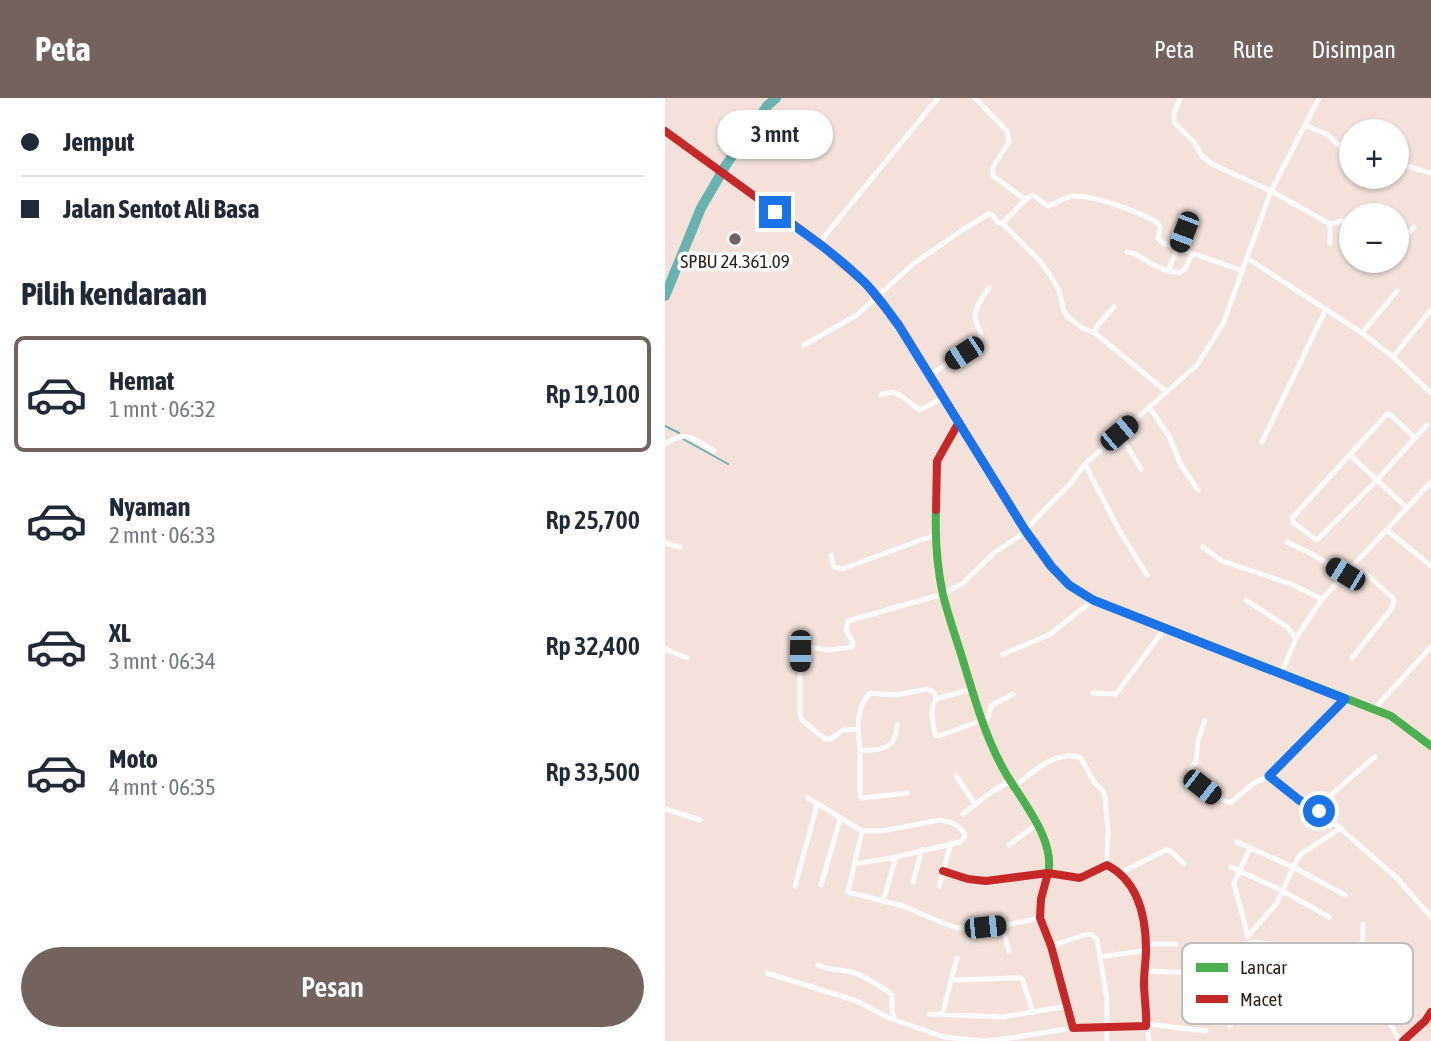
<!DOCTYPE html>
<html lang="id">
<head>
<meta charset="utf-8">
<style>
	:root { --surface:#fff; --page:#f2f2f3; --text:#1f2937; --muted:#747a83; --line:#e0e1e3; --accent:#73635c }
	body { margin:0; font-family:"Asap Condensed",sans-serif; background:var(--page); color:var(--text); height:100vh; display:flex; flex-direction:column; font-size:26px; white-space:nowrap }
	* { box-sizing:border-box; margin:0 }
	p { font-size:23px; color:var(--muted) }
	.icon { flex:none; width:38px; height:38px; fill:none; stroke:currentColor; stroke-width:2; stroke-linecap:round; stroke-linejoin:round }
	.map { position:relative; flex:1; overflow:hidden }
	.sheet { display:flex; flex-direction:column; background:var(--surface); width:665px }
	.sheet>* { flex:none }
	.banner { display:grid; align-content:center; height:154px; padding:0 21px; background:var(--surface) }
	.controls { position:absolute; left:674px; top:21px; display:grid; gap:14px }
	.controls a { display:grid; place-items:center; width:70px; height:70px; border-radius:50%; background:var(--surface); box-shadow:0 2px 5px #0004; font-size:35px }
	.end { position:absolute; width:32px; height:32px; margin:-16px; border:9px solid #1a73e8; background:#fff; box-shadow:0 0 0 4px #fff }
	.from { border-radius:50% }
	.bubble { position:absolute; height:49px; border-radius:24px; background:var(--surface); box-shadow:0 2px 5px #0004; font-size:23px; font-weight:600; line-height:49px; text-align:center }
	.car { position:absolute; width:21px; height:42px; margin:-21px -10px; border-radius:9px; box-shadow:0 0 5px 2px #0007; background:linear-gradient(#222 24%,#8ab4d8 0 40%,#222 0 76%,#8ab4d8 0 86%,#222 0) }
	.banner b { display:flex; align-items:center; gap:24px; height:66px; font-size:26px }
	.banner b+b { border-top:2px solid var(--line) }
	.banner i { width:18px; height:18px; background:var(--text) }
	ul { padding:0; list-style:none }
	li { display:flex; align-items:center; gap:21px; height:116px; margin:0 14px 10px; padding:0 7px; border:4px solid transparent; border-radius:10px }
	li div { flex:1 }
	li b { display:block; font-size:26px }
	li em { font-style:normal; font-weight:600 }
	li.on { border-color:var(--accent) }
	li>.icon { width:63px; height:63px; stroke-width:1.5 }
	h2 { padding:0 21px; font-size:32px; line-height:84px }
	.button { display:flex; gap:14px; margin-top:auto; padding:14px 21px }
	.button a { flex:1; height:80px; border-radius:42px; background:var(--accent); color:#fff; font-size:28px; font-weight:600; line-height:80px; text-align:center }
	header { display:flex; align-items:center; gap:42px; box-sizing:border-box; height:98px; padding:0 35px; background:var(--accent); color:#fff }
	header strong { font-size:33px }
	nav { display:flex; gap:38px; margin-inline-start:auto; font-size:24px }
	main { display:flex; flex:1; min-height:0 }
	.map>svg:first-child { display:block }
</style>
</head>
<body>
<header>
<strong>Peta</strong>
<nav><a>Peta</a><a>Rute</a><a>Disimpan</a></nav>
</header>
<main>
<section class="sheet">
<div class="banner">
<b><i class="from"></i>Jemput</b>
<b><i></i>Jalan Sentot Ali Basa</b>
</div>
<h2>Pilih kendaraan</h2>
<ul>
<li class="on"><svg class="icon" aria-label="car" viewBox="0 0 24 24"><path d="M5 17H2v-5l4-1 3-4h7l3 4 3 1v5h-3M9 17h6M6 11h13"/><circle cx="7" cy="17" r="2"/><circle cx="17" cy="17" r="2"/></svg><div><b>Hemat</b><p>1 mnt · 06:32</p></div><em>Rp 19,100</em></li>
<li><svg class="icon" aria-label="car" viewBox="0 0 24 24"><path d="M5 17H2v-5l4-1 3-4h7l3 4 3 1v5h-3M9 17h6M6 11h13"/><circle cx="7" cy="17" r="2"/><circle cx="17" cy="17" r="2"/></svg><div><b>Nyaman</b><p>2 mnt · 06:33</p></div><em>Rp 25,700</em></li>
<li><svg class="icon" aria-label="car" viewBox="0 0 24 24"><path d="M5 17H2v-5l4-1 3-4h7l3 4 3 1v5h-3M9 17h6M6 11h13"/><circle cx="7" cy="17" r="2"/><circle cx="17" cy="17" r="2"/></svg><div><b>XL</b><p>3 mnt · 06:34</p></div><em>Rp 32,400</em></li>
<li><svg class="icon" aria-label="car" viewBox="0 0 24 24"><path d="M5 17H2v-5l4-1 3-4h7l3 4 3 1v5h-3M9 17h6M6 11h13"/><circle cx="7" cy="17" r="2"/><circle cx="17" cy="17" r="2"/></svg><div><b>Moto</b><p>4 mnt · 06:35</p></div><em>Rp 33,500</em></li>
</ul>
<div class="button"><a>Pesan</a></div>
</section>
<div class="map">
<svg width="766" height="943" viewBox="0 0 766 943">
	<rect width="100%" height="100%" fill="#f4e2da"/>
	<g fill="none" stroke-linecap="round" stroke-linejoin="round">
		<!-- stream -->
		<path stroke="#68b2b1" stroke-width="2" d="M 0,328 L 14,335
			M 18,341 L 63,366"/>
		<!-- river -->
		<path stroke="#68b2b1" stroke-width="10" d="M 0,198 L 36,110 L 61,67 L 102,8 L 111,0"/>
		<!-- street -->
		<path stroke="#fdfbf9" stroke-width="5" d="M 310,0 L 342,33 L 344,44 L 328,69 L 328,78 L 361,102
			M 515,0 L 509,16 L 509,24 L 529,44 L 537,58 L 547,66 L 606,93 L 665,126 L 665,145
			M 640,27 L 663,37 L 671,45 L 686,52
			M 732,65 L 766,75
			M 337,125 L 375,163 L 385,177 L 394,192 L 399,213 L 403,219 L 417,230 L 430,235
			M 665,126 L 677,123 L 686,126
			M 154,145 L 273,0
			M 732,145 L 739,140 L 749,129
			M 462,154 C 472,155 477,160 485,165 C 494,170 504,174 514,175 L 520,171 L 527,156
			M 582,160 L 697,235 L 728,259 L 766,295
			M 503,173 L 519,134
			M 449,209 L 431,229 L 430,235 L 502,294
			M 697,235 L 732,193
			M 139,247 L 192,217 L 248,166 L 299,131 L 324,116 L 327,117 L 334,125 L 339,124 L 362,100 L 368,97 L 383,108 C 391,106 399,99 408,98 C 430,97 473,114 492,124 L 495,129 L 493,140 L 498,145 L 578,173
			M 728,259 L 766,212
			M 265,277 L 313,245 C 321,233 309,229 310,217 C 311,208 318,198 324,190
			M 216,297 C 233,288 242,305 255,312 L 279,299
			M 484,309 L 504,338 L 516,367 L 533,392
			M 722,316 L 726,317 L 750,340 L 712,382 L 652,442 L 629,425 L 627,420 Z
			M 454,335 L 476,371
			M 750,340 L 762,327
			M 597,344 L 661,211
			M 0,346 C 23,331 28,341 49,353
			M 685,357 L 742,410
			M 420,366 L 454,432 L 482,477
			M 722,432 L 766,468
			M 622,444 L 645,455 L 680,476
			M 0,445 L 15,449
			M 538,449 L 557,463 L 626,486 L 657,501
			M 166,457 L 169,469 L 177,471 L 270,437
			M 581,502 L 622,529 L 631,540
			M 0,551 L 22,560
			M 338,556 L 384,537 L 428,502
			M 687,560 L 727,510 L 729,505 L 728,500 L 690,466
			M 616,576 L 631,540 L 657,501 L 766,384
			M 428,595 L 451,596 L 500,530
			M 271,601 C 264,612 268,624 270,637 L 274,638 L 323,620 L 326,608 L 348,596
			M 709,611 L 766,549
			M 540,622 L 533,643 L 531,664 L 525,671 L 526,678 L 549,698 L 565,705 L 589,685 L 604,678 L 680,601
			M 232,627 C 231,651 216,653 195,652 C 193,632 190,610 205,595 L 231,597 L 262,591 L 269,594 L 271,601 L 307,591
			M 193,631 L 178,632 L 166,641 L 160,641 L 137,622 L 135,616 L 135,553 L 137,550 L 142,549 L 165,552 L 187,549 L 188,545 L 181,532 L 183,523 L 278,496 L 298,485 L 330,454 L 352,440 L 406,385 L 420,366 L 532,267 L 558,226 L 606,93 L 654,0
			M 195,652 L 195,697 L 197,700 L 242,695
			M 291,678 L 310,706
			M 604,678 L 634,702 L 660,717 L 669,725 L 732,780 L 766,819
			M 349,689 C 366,675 393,650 416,660 L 429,684 L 438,693 L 440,699 L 443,731 L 442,767
			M 143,700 L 197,733 L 217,733 L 275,722 C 285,723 294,727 300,736 L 299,740 L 295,744 L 231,759 L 190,766
			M 0,711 L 35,722
			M 650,712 L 685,680 L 710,659
			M 298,716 L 325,695 L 345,683
			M 197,733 L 183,794 L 238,808 L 280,826 L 292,830 L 337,828 L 375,820
			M 572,744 L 628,769 L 680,797
			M 344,747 L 372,726
			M 566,769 L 618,793 L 664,819
			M 455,775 L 501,752 L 506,753 L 519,766
			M 248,784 L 257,751
			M 156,787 L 175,722
			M 130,788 L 152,707
			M 274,788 L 286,745
			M 218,803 L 231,759
			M 337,828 L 344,853
			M 583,838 L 612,805 L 632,761 L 636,756 L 676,730
			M 583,839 L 569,785 L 585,750
			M 481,846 L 511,846
			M 386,848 L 422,836 L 427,837 L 432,842 L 442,900 L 442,943
			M 435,859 L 482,852
			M 684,859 L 698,842 L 698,826
			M 153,867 C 164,873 175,871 187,874 C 201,878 212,887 224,894 L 227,897 L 227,913 L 230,922
			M 479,873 L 533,875 L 575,871 L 581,864 L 585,845 L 590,844 L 684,859 L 691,868 L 735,943
			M 102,875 L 192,903 L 224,920 L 279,939 L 319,943 L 339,941 L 408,930
			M 286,882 L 356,880 L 358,883 L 368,915
			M 264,916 L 337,919 L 403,908
			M 277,917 L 292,860
			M 565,928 L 570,872
			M 484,943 L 482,926 L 541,933"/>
		<!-- fast -->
		<path stroke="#4caf50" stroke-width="8" d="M 271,412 C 270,440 272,469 278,497 C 284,521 293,545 300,569 C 311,605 321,641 340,674 C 356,702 391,742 383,775
			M 396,479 L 404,487 L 428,502 L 726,618 L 766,648"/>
		<!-- jam -->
		<path stroke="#c62828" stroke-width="8" d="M 0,33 L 154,145 L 201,186 L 234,227 L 360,432 L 386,469 L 396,479
			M 271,412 L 272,363 L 294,324
			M 278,773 L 303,781 L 321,783 L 383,775 L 415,780 L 442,767 C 473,783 481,819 481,852 C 481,863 479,873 479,885 C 479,899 482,914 481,928 L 408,930 L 386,848 L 375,820 L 376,801 L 383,775
			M 738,943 L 760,923 L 766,914"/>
	</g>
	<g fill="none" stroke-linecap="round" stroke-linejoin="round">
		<!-- route -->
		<path stroke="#1a73e8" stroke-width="9" d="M 110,114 C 141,136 173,158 200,185 C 213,198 223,213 234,228 L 360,432 L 386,468 L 404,487 L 428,502 L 680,601 L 604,678 L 634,702 L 654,713"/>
	</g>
	<!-- markers -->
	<circle fill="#73635c" stroke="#fff" stroke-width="2.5" cx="70" cy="141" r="7"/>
	<g text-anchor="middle" stroke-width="7" stroke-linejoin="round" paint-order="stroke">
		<!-- poi labels -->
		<g font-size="19" fill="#2d1f18" stroke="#fff">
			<text x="70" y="170">SPBU 24.361.09</text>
		</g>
	</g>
	<!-- legend -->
	<rect x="517" y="845" width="231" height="81" rx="10" fill="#fff" stroke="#c0bcba" stroke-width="2"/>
	<rect x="531" y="865" width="32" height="9" fill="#4caf50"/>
	<rect x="531" y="897" width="32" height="8" fill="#c62828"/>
	<g font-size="19" fill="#2d1f18">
		<text x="575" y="876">Lancar</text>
		<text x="575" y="908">Macet</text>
	</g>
</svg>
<div class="controls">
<a>+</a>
<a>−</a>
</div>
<i class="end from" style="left:654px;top:713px"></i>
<i class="end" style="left:110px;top:114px"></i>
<div class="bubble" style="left:52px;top:12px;width:116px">3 mnt</div>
<i class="car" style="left:519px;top:134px;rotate:201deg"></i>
<i class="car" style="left:299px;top:255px;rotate:237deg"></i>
<i class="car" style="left:454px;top:335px;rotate:50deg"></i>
<i class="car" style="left:680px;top:476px;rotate:301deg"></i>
<i class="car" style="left:135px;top:553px;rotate:181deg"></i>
<i class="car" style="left:537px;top:689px;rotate:128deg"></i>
<i class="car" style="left:320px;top:829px;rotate:84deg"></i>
</div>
</main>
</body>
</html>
